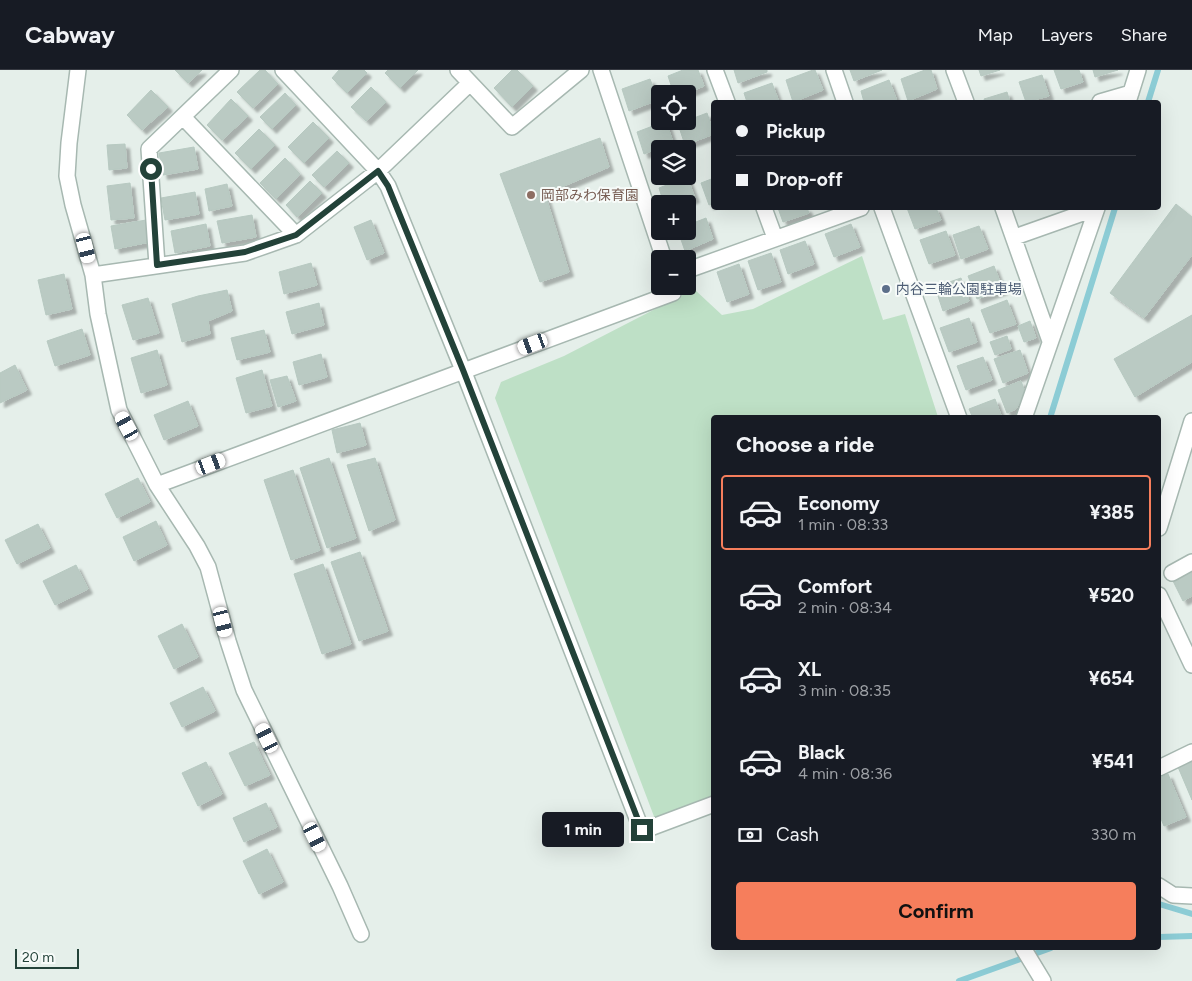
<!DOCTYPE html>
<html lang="en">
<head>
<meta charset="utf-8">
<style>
	:root { --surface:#171b24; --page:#20242c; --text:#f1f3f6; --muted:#9ea1a6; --line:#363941; --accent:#f67e5c }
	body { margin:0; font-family:Figtree,"Noto Sans JP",sans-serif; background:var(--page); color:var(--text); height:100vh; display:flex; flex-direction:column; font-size:19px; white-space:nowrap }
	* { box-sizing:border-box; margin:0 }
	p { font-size:16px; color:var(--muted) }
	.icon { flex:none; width:28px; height:28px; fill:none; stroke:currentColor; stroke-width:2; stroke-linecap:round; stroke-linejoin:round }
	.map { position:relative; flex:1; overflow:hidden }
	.sheet { position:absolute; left:711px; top:345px; width:450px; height:535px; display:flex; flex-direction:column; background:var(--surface); border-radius:5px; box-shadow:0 5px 20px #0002 }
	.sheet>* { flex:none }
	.hud { position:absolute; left:711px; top:30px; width:450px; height:110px; border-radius:5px; box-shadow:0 5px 20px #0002; display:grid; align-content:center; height:110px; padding:0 25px; background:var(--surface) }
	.fabs { position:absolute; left:651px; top:15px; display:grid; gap:10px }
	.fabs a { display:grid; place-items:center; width:45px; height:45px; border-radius:5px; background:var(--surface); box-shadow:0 5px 20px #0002; font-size:25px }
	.scale { position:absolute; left:15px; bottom:12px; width:64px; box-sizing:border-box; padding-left:5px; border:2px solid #234239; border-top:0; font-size:14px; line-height:18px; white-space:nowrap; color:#234239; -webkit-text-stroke:4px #f7fbf9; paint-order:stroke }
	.end { position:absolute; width:22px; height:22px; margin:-11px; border:6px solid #234239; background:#fff; box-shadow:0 0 0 2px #fff }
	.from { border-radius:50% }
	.bubble { position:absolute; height:35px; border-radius:5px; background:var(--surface); box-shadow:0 5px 20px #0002; font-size:16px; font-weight:700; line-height:35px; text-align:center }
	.car { position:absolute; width:15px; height:30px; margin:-15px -8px; border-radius:6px; box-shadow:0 0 4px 1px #0007; background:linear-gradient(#fff 24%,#345 0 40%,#fff 0 76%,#345 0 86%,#fff 0) }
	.hud b { display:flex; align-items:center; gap:18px; height:48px; font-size:19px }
	.hud b+b { border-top:1px solid var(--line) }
	.hud i { width:12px; height:12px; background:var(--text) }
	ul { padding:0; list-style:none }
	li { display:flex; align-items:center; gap:15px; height:75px; margin:0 10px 8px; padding:0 15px; border:2px solid transparent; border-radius:5px }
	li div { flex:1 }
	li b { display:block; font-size:19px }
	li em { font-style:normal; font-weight:700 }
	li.active { border-color:var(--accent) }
	li>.icon { width:45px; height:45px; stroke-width:1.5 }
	h2 { padding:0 25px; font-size:22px; line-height:60px }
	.pay { display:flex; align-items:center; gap:12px; height:55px; padding:0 25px; font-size:19px }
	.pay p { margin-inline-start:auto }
	.button { display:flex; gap:10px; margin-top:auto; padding:10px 25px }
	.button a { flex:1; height:58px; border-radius:5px; background:var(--accent); color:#111; font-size:20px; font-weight:700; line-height:58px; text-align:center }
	header { display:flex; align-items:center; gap:30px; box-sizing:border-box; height:70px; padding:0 25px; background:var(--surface); border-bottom:1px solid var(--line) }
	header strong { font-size:24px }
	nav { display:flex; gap:28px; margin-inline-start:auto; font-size:18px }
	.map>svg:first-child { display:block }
</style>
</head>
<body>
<header>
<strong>Cabway</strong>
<nav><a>Map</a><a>Layers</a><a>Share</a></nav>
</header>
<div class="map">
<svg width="1192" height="911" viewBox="0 0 1192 911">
	<defs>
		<filter id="shadow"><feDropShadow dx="4.5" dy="4.5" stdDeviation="1" flood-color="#0004"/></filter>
	</defs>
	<rect width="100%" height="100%" fill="#e5efea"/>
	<!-- green -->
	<path fill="#bee0c6" d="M 862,186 L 883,250 L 905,244 L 938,347 L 714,348 L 714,742 L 668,758 L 655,749 L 495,328 L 501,312 L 564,286 L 694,219 L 722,245 L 753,239 Z"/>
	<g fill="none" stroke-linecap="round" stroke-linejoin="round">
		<!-- stream -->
		<path stroke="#8cccd5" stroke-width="6" d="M 1148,32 L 1158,0
			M 1050,348 L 1115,138
			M 1159,834 L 1192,844
			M 1159,867 L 1192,866
			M 959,911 L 1051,878"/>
	</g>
	<!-- building -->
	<path fill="#bacac3" stroke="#b7c9c1" filter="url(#shadow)" d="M 175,0 L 202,0 L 188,13 Z
		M 260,0 L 265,0 L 278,14 L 253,38 L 237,22 Z
		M 339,0 L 364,0 L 367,3 L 347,23 L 332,8 Z
		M 388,0 L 418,0 L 400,18 L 385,3 Z
		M 512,0 L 517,0 L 533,16 L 512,37 L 494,18 Z
		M 683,0 L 698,0 L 704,16 L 685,24 L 674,24 L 668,6 Z
		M 734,0 L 767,0 L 767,2 L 738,13 Z
		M 813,0 L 815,0 L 823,20 L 793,32 L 786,10 Z
		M 850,0 L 882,0 L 854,11 Z
		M 925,0 L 931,0 L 937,19 L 908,31 L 901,9 Z
		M 979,0 L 1000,0 L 981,6 Z
		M 1054,0 L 1079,0 L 1083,12 L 1061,19 Z
		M 1093,0 L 1118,0 L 1095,7 Z
		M 1042,5 L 1049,26 L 1026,32 L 1019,12 Z
		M 650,9 L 658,30 L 629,41 L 622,19 Z
		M 889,10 L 897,31 L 864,32 L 861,21 Z
		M 772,13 L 779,32 L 747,32 L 744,23 Z
		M 371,17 L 386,32 L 366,51 L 351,37 Z
		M 151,20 L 168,37 L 142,60 L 127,45 Z
		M 1007,22 L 1010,32 L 985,32 L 984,29 Z
		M 285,23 L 296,35 L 272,59 L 260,47 Z
		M 231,29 L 248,46 L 222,70 L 207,55 Z
		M 707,43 L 714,64 L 685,75 L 678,54 Z
		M 666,51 L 673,72 L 644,84 L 637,62 Z
		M 313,52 L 329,68 L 304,93 L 288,77 Z
		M 259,59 L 275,75 L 251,99 L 235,83 Z
		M 600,68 L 609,97 L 545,124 L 569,202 L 540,212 L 500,104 Z
		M 125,74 L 127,98 L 109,100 L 107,75 Z
		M 194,77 L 198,99 L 163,105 L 159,83 Z
		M 337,81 L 349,93 L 324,117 L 312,105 Z
		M 285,88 L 300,104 L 276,129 L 260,113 Z
		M 687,107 L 695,128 L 681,134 L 664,134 L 659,118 Z
		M 714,108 L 714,133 L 709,135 L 701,113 Z
		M 310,111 L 322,123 L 297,147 L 286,135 Z
		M 130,113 L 134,148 L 111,150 L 107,116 Z
		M 227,114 L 232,136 L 209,141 L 205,119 Z
		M 195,122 L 199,144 L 165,150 L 161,128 Z
		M 1176,134 L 1192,147 L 1192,185 L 1144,248 L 1110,223 Z
		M 778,138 L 807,138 L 809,143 L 783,152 Z
		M 907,138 L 936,138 L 941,150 L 915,159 Z
		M 252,145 L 256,167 L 222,173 L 217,151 Z
		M 706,148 L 713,169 L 685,181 L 678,161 L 688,161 L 688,155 Z
		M 146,150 L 150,172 L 115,179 L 111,156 Z
		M 371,150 L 384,183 L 367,190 L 354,157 Z
		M 206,154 L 210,176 L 175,183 L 171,161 Z
		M 851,154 L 860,177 L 834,187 L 825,164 Z
		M 979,156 L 988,179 L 961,189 L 953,165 Z
		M 946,161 L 955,185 L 929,194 L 920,170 Z
		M 805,171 L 814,194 L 788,204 L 780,180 Z
		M 771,183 L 781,212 L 758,220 L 748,191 Z
		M 311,193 L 317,215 L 284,224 L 279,202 Z
		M 739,194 L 749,224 L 727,232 L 717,202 Z
		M 994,196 L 1003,220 L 977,229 L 968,206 Z
		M 64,204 L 72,239 L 46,245 L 38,210 Z
		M 961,208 L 969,231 L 943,241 L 935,217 Z
		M 227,220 L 232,241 L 208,251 L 210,264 L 182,272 L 172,234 L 198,226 Z
		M 148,228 L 159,263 L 133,270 L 122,235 Z
		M 1007,230 L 1016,254 L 990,263 L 981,240 Z
		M 319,233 L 324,255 L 292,264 L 286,242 Z
		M 1192,245 L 1192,292 L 1135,327 L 1114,289 Z
		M 969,248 L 977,272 L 949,282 L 940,258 Z
		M 1030,251 L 1036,268 L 1024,272 L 1018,256 Z
		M 82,259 L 90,285 L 55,296 L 47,271 Z
		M 264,260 L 270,282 L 237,290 L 231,268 Z
		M 1007,266 L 1011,279 L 995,285 L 990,272 Z
		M 157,280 L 167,315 L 141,323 L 131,288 Z
		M 1020,280 L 1028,303 L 1003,313 L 994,289 Z
		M 321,284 L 327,307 L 299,315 L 293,292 Z
		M 983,287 L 992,310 L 966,320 L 957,296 Z
		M 15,295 L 27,320 L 0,333 L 0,303 Z
		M 262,300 L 272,336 L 246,343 L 236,308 Z
		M 287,306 L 296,331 L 278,337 L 270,310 Z
		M 1021,311 L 1025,322 L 1016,339 L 1007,343 L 998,320 Z
		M 995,329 L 1002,348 L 973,348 L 969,339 Z
		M 188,331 L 198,356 L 164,370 L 154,345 Z
		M 360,353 L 366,375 L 337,383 L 332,360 Z
		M 329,388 L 356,468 L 327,478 L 300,398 Z
		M 375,388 L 395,450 L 369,461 L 347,395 Z
		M 293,400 L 320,480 L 291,490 L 264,410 Z
		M 138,408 L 150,432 L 117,448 L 105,424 Z
		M 156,451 L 167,475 L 134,491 L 123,467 Z
		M 38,454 L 50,478 L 17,494 L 5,470 Z
		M 360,482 L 388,561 L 359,571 L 331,492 Z
		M 323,494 L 351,574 L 322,584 L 294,504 Z
		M 76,495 L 88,519 L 55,535 L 43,511 Z
		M 1192,499 L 1192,526 L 1183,531 L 1172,509 Z
		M 182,554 L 198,587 L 174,599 L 158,566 Z
		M 203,617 L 215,641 L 182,657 L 170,633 Z
		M 254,672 L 270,705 L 245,716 L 229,683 Z
		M 1192,691 L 1192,730 L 1178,697 Z
		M 206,692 L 222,724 L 198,736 L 182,703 Z
		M 1168,704 L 1186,747 L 1164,756 L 1159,744 L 1159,708 Z
		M 266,733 L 277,757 L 244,772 L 233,748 Z
		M 267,779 L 283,812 L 259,824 L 243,791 Z"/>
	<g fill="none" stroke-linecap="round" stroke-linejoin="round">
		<defs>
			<path id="minor" d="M 78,0 L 69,73 L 67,106 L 73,135 L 93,205 L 98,244 L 119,340 L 157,415 L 197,476 L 208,497 L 228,571 L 244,620 L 340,816 L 361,864
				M 283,0 L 378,101 L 388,116 L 463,300 L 642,761 L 714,734
				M 458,0 L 512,57 L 581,0
				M 601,0 L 664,189
				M 715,0 L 727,32
				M 834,0 L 845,32
				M 954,0 L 966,32
				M 1100,32 L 1131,23
				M 1128,32 L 1138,0
				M 183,47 L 296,165
				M 764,138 L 775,168
				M 882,138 L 959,348
				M 1003,138 L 1050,271
				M 1015,167 L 1097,138
				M 157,195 L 149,79 L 231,0
				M 688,200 L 861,138
				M 93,205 L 245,183 L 296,165 L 378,101 L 470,13
				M 1024,348 L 1097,138
				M 157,415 L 673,223 L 672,216
				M 1159,458 L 1192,351
				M 1172,503 L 1192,492
				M 1159,525 L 1192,595
				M 1159,698 L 1192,682
				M 1159,816 L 1173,825 L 1192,826
				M 1023,878 L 1043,911"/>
		</defs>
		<!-- minor casing -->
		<use href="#minor" stroke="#a7b8b1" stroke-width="18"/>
		<!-- minor -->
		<use href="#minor" stroke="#fff" stroke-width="15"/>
	</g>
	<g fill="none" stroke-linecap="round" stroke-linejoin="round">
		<!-- route -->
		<path stroke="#234239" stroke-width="6" d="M 151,99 L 157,195 L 245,182 L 296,165 L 378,101 L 388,116 L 463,300 L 642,760"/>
	</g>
	<!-- markers -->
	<circle fill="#8d6e63" stroke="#f7fbf9" stroke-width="2" cx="531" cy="125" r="5"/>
	<circle fill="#5c6f8a" stroke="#f7fbf9" stroke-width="2" cx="886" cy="219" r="5"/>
	<g text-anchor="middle" stroke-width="4" stroke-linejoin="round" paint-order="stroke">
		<!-- education labels -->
		<g font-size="14" fill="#785e54" stroke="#f7fbf9" text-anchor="start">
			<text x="541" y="130">岡部みわ保育園</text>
		</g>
		<!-- service labels -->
		<g font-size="14" fill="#4e5e75" stroke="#f7fbf9" text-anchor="start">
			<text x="896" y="224">内谷三輪公園駐車場</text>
		</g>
	</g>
</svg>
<div class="fabs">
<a><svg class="icon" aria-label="locate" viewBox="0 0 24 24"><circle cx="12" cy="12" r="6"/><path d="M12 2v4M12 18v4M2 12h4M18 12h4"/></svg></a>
<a><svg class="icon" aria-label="layers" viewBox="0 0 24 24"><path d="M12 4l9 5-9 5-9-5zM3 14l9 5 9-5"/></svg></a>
<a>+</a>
<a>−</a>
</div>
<div class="scale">20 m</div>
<i class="end from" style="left:151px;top:99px"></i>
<i class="end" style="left:642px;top:760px"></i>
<div class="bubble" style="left:542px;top:742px;width:82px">1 min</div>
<i class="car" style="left:86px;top:178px;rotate:166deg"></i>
<i class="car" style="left:533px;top:274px;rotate:250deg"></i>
<i class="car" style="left:127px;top:356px;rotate:331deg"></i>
<i class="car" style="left:211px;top:394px;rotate:69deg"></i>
<i class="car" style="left:223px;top:552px;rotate:166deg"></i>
<i class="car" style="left:267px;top:668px;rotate:334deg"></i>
<i class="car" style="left:315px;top:767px;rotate:154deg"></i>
<div class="hud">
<b><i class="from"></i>Pickup</b>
<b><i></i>Drop-off</b>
</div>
<section class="sheet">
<h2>Choose a ride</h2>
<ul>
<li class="active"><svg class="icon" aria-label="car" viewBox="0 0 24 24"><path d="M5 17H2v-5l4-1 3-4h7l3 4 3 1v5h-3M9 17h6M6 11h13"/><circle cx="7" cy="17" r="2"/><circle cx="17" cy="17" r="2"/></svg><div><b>Economy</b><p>1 min · 08:33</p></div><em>¥385</em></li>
<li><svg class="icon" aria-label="car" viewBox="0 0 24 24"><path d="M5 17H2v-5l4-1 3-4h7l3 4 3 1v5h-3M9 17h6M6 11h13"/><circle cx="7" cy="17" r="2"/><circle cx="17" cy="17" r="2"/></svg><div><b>Comfort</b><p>2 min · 08:34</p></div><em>¥520</em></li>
<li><svg class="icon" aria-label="car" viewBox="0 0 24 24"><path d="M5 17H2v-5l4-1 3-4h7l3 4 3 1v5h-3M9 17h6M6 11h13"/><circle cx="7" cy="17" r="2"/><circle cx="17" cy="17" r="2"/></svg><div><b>XL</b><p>3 min · 08:35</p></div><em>¥654</em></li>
<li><svg class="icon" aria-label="car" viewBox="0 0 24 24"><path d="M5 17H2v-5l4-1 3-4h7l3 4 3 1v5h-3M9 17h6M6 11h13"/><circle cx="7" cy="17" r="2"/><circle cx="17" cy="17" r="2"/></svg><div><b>Black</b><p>4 min · 08:36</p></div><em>¥541</em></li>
</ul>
<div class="pay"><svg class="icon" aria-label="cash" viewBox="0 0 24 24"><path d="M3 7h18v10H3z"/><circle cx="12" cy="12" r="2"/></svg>Cash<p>330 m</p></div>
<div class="button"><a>Confirm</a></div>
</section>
</div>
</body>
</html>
